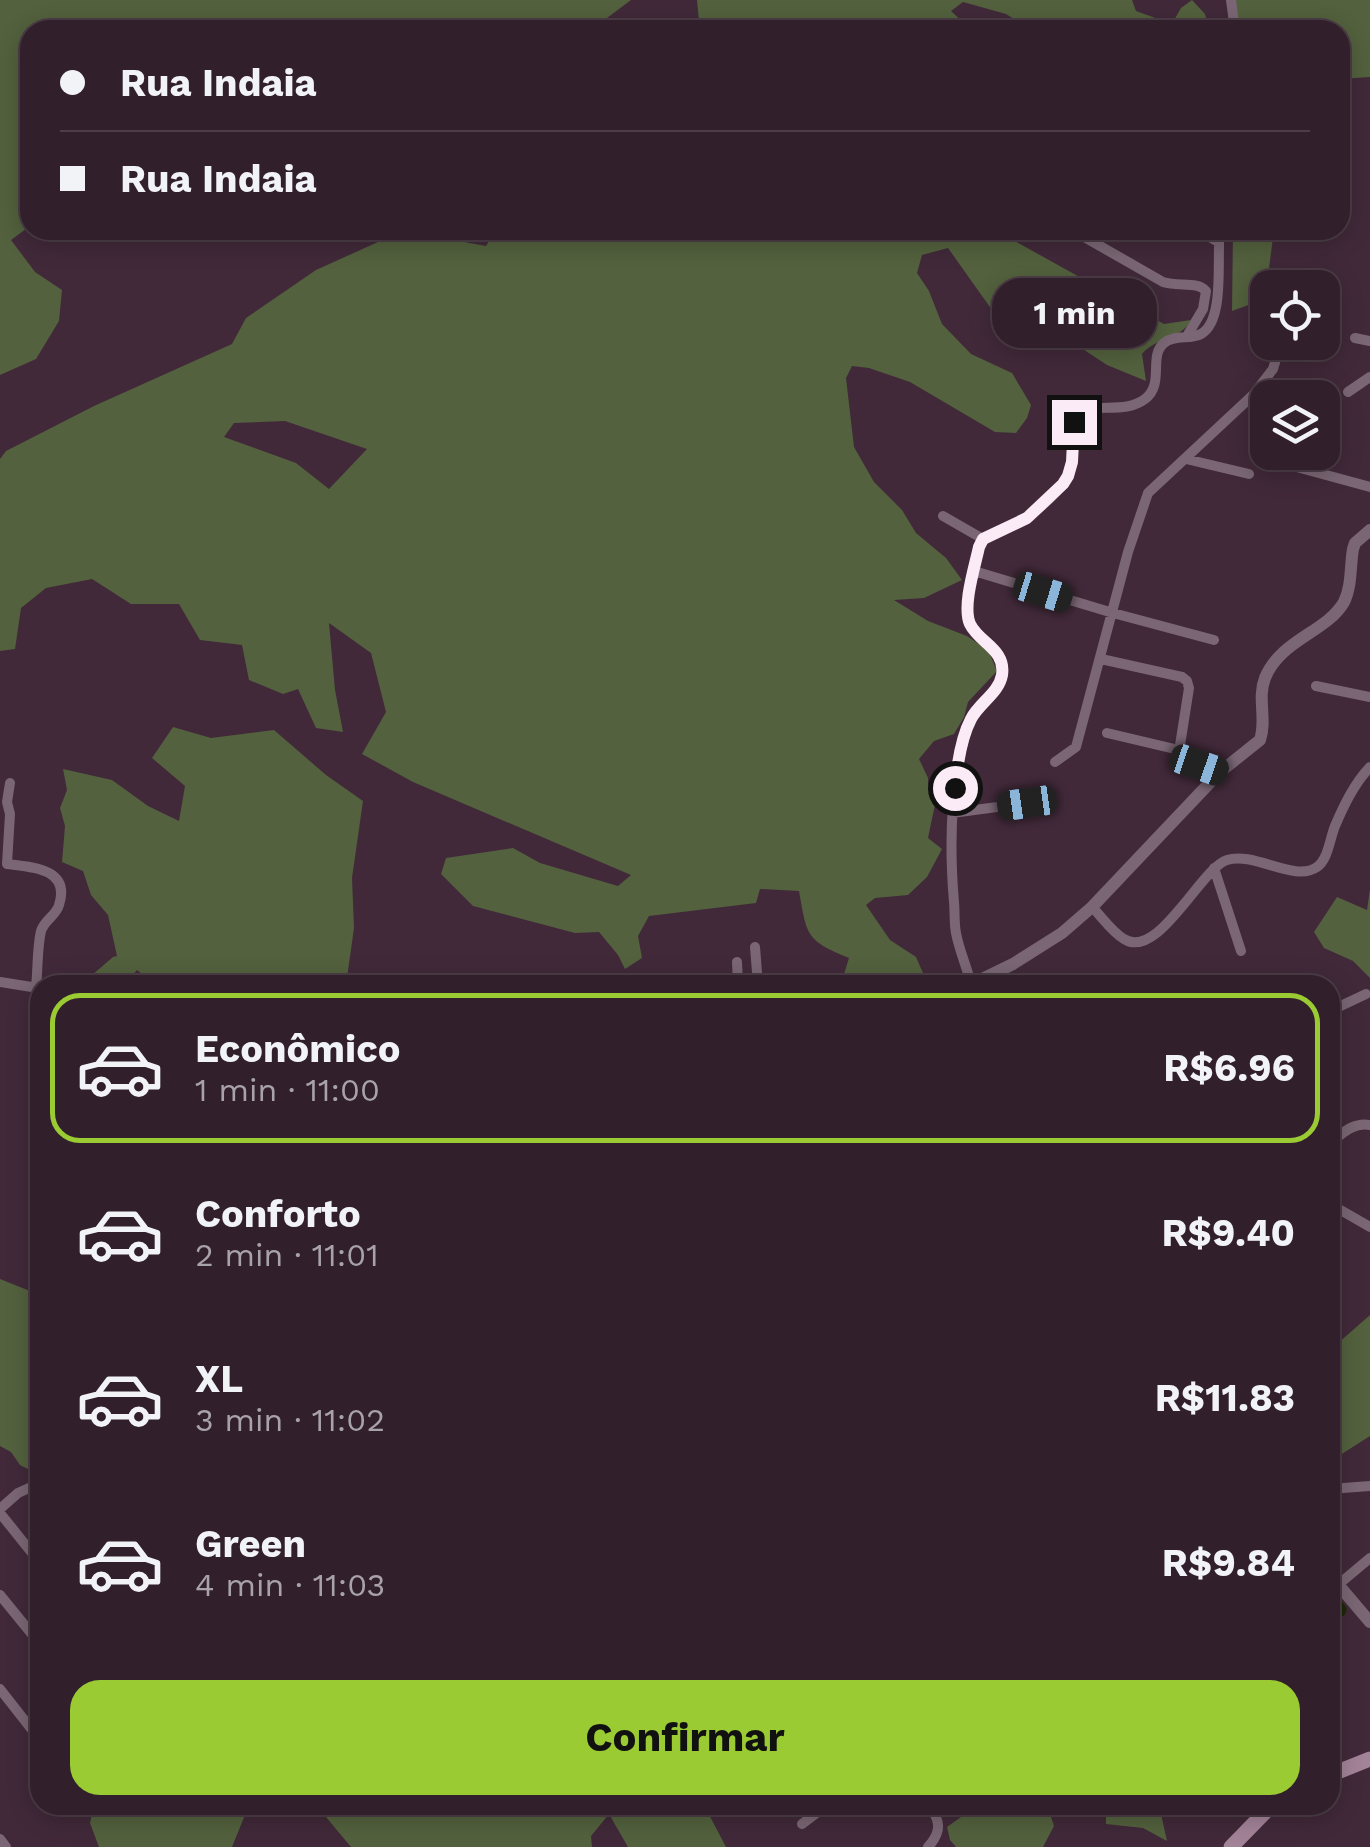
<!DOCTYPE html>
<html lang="pt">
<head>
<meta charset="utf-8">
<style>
	:root { --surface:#311f2b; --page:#392733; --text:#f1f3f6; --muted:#a8a2a9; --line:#4c3d47; --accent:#9bcb33 }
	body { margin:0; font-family:"Work Sans",sans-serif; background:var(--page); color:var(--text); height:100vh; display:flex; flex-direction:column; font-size:38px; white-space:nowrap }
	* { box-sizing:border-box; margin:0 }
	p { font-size:32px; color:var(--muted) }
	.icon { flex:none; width:55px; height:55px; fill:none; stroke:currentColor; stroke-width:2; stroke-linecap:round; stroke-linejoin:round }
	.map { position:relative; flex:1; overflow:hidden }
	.sheet { position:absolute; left:30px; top:975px; width:1310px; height:840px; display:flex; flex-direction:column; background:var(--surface); border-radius:30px; box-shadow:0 5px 25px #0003,0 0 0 2px var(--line) }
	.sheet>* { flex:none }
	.banner { position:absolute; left:20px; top:20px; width:1330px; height:220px; border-radius:30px; box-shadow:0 5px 25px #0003,0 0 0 2px var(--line); display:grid; align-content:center; height:220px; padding:0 40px; background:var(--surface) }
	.fabs { position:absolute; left:1250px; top:270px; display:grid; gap:20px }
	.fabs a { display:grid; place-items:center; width:90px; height:90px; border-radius:20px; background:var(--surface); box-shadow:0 5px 25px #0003,0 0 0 2px var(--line); font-size:50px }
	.end { position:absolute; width:45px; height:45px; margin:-22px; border:12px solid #fbebf6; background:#111; box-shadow:0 0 0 5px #111 }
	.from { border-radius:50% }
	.bubble { position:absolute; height:70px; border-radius:30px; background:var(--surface); box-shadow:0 5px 25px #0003,0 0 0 2px var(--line); font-size:32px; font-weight:700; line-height:70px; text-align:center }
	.car { position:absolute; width:30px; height:60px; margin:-30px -15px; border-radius:12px; box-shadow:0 0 8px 2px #0007; background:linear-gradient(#222 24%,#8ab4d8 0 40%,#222 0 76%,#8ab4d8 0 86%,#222 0) }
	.banner b { display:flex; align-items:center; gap:35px; height:95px; font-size:38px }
	.banner b+b { border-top:2px solid var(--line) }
	.banner i { width:25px; height:25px; background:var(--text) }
	ul { padding:18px 0 0; list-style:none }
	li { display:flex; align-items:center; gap:30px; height:150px; margin:0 20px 15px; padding:0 20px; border:5px solid transparent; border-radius:30px }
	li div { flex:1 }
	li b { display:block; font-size:38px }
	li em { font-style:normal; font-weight:700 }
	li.on { border-color:var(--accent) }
	li>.icon { width:90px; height:90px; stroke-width:1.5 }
	.primary-button { display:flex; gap:20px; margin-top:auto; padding:20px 40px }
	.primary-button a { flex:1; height:115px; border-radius:30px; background:var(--accent); color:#111; font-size:40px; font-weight:700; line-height:115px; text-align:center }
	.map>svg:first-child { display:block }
</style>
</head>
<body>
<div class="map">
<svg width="1370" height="1847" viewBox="0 0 1370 1847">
	<rect width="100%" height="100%" fill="#412939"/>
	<!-- green -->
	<path fill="#53613e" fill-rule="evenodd" d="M 0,0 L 631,0 L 591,30 L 30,30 L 30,226 L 11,240 L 35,272 L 62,290 L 59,321 L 36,359 L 0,375 Z
		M 697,0 L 1132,0 L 1136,11 L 1172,24 L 1181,8 L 1192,0 L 1205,14 L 1209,30 L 1032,30 L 1006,14 L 963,2 L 951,11 L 971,30 L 695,30 L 699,21 Z
		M 1234,0 L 1370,0 L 1370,77 L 1340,79 L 1340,30 L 1238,30 Z
		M 496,230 L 995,230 L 1164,324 L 1191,320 C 1181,340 1156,337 1142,354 L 1146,381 L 1107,365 L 1051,328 L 992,310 L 948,248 L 922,255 L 917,273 L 929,291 L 942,324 L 971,354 L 1012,373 L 1031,405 L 1027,418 L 1016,433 L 995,432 L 910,382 L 869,368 L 852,366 L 846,378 L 854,447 L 874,482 L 902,510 L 916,533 L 946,558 L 962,580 L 924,598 L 894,600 L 928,621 L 967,636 L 988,650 L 997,671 L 968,702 L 964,717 L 954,734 L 934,741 L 919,759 L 928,778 L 928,785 L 938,790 L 928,838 L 942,849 L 927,877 L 908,895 L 875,898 L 866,905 L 890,940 L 916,957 L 926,980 L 923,985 L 893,985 L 844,974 L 849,958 C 805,940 807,935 799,891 L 760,889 L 756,903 L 649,916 L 638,936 L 642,958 L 625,969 L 618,955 L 599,932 L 575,933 L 473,906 L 441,874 L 446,858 L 513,848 L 540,863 L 618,886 L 631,875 L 413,782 L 362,754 L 386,712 L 371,653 L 329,623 L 335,690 L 343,732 L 316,728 L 298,689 L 283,694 L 249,680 L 242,645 L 200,640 L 179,604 L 131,604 L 92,579 L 46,588 L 21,608 L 15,649 L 0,651 L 0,459 L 6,451 L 94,406 L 232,344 L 246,318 L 316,270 L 378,242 L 432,236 L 486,246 ZM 285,421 L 367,449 L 329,489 L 296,463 L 224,437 L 234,423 Z
		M 1233,230 L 1274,230 L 1265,299 L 1232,311 Z
		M 173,727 L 211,738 L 274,730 L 326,775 L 363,801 L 352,878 L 354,928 L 346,985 L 155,985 L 137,970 L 125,984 L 92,975 L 113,957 L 117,956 L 108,915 L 91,895 L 83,871 L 62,862 L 65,826 L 60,808 L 67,790 L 63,769 L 112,780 L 148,806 L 179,821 L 185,786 L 152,758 Z
		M 1370,889 L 1370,978 L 1353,961 L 1324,948 L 1314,932 L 1337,897 L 1367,910 Z
		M 0,1279 L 40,1295 L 40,1475 L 20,1465 L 11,1452 L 0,1446 Z
		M 1370,1315 L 1370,1436 L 1337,1457 L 1330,1451 L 1330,1338 L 1337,1344 Z
		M 94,1805 L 249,1805 L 232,1847 L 99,1847 L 90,1823 Z
		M 316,1805 L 704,1805 L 726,1847 L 628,1847 L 609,1814 L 591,1836 L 592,1847 L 351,1847 Z
		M 963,1805 L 1047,1805 L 1054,1826 L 1043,1847 L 956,1847 L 950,1840 L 947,1827 L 961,1817 Z
		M 1106,1805 L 1159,1805 L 1167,1841 L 1143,1828 L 1106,1824 Z"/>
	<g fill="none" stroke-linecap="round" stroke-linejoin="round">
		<!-- river -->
		<path stroke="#1c2805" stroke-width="15" d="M 1330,1599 L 1339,1610"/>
		<!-- minor -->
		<path stroke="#7a6674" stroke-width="10" d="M 1231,0 L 1235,30
			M 1072,230 L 1163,282 C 1178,287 1198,281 1206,291 L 1203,309 L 1187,336
			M 1198,230 L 1218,242
			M 1355,338 L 1370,341
			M 1348,392 L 1370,377
			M 1186,459 L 1249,474
			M 1293,466 L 1370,487
			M 943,516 L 983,539
			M 974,571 L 1113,613 L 1214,640
			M 1101,659 L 1182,677 L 1187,681 L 1189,688 L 1178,758 L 1220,772
			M 1316,686 L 1370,697
			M 1107,733 L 1179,750
			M 1055,762 L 1076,747 L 1128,552 L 1148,493 L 1253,395 L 1273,369 L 1281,342
			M 10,783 L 7,802 L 10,814 L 7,864 C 31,867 71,868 59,905 C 56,916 45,919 41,931 C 37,948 38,969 36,987
			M 952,813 L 1027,803
			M 1214,868 L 1241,951
			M 1092,907 C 1102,917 1112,932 1124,939 C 1158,961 1201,868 1227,860 C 1254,851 1295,883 1317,867 C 1328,860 1330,838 1335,826 C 1344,805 1354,784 1370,767
			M 755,947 L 758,985
			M 737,962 L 738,985
			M 0,982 L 38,988
			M 971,984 C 967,967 959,950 956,933 C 954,923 955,912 954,902 C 949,844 950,784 967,728 C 974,706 1002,694 1003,671 C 1004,647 977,641 970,622 C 963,604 975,565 979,547 C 988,530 1010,530 1025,519 C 1039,509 1056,494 1065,481 C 1079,461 1067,432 1078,412 C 1099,403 1125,414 1145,399 C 1165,384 1148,356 1164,343 C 1175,334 1190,340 1201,334 C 1226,320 1216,255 1220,230
			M 1330,1011 L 1366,994
			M 1330,1143 C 1343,1133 1353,1122 1370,1125
			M 1330,1204 L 1370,1227
			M 1330,1489 L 1370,1486
			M 0,1509 L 18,1493 L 40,1483
			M 0,1513 L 40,1563
			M 1339,1584 L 1370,1558
			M 0,1595 L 40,1644
			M 0,1689 L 40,1740
			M 928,1805 C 941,1820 942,1832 928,1847
			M 802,1824 L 827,1805
			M 0,1839 L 6,1847"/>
		<!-- tertiary -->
		<path stroke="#7a6674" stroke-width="12" d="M 970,985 L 1013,964 L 1062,933 L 1092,907 L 1220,772 L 1260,740 C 1267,720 1257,698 1265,678 C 1280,640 1327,632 1344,602 C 1352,586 1350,566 1353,549 L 1355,543 L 1370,530
			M 1330,1575 L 1370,1622"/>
		<!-- secondary -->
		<path stroke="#a38398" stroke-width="15" d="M 1330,1775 L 1370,1759
			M 1231,1847 L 1272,1805"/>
	</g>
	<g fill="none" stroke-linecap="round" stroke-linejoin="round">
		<!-- route -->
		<path stroke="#fbebf6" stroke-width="12" d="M 955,788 C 957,766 961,738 971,719 C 979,703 999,693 1002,675 C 1006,649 979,643 970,624 C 962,606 975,566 979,547 L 983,539 L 1027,518 L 1063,484 L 1068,476 L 1072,462 L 1074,422"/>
	</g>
</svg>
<div class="fabs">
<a><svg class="icon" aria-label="locate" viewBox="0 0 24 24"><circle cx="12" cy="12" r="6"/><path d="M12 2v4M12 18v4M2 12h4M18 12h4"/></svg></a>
<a><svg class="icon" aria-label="layers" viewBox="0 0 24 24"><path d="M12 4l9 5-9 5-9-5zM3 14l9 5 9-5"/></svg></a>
</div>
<i class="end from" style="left:955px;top:788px"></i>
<i class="end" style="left:1074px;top:422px"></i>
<div class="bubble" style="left:992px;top:278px;width:165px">1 min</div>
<i class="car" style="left:1043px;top:592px;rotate:107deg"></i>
<i class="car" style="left:1199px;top:765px;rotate:109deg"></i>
<i class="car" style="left:1027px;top:803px;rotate:262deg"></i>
<div class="banner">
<b><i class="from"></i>Rua Indaia</b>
<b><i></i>Rua Indaia</b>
</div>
<section class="sheet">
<ul>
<li class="on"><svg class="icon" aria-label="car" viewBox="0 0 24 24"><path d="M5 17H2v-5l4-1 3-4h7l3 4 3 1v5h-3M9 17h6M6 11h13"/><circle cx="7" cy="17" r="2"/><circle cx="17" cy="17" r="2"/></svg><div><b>Econômico</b><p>1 min · 11:00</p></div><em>R$6.96</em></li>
<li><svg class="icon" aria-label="car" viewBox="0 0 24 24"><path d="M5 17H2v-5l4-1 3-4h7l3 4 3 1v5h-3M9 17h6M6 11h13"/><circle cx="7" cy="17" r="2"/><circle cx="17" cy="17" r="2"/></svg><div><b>Conforto</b><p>2 min · 11:01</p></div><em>R$9.40</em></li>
<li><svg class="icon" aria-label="car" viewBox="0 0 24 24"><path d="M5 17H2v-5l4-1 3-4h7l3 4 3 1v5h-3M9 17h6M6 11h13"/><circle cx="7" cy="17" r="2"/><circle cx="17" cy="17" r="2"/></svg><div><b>XL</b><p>3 min · 11:02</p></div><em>R$11.83</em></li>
<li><svg class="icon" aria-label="car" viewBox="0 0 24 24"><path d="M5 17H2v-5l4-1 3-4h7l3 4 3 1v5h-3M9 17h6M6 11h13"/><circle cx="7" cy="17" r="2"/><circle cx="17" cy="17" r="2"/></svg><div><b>Green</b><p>4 min · 11:03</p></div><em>R$9.84</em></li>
</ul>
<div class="primary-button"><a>Confirmar</a></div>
</section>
</div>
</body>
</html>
